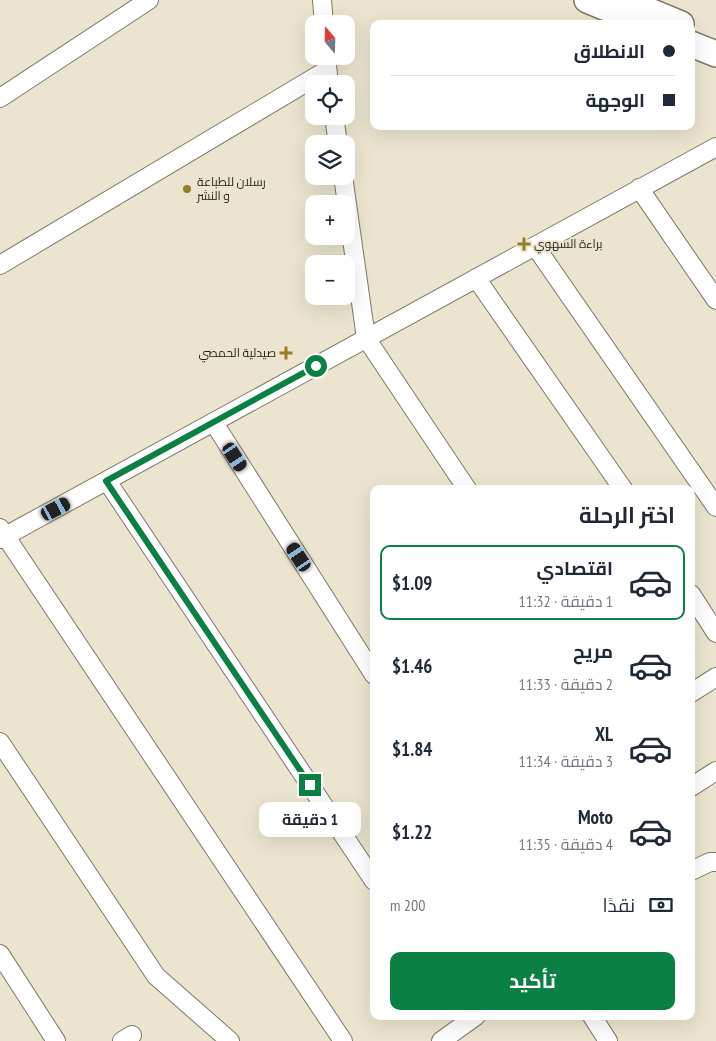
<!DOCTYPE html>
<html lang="ar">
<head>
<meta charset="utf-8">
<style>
	:root { --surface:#fff; --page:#f6f6f7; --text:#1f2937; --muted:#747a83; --line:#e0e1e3; --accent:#0b8043 }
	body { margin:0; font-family:"PT Sans Narrow",Cairo,sans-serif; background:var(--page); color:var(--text); direction:rtl; height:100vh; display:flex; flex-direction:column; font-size:19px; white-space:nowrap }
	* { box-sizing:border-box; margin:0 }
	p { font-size:16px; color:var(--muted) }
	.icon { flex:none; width:28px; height:28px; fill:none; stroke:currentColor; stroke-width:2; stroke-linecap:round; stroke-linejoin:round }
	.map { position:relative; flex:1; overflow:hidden; direction:ltr }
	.panel { position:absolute; left:370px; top:485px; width:325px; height:535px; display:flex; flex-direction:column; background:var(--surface); border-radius:10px; box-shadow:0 5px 20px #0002; direction:rtl }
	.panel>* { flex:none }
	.top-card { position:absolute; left:370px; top:20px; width:325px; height:110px; border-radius:10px; box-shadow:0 5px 20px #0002; direction:rtl; display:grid; align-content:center; height:110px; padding:0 20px; background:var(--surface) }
	.needle { width:32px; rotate:341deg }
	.tools { position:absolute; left:305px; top:15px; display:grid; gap:10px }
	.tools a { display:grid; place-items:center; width:50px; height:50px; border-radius:10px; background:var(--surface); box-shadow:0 5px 20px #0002; font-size:25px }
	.end { position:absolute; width:22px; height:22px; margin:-11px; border:6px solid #0b8043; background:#fff; box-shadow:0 0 0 2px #fff }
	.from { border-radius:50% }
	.bubble { position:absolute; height:35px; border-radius:10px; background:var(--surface); box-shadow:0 5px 20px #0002; font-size:16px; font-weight:700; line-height:35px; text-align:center; direction:rtl }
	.car { position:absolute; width:15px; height:30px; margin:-15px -8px; border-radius:6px; box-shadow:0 0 4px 1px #0007; background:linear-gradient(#222 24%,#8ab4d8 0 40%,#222 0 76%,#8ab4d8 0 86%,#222 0) }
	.top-card b { display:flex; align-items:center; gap:18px; height:48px; font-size:19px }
	.top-card b+b { border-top:1px solid var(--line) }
	.top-card i { width:12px; height:12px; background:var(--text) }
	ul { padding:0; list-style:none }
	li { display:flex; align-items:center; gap:15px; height:75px; margin:0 10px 8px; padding:0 10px; border:2px solid transparent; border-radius:10px }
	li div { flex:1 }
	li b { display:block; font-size:19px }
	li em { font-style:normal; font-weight:700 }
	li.active { border-color:var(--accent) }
	li>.icon { width:45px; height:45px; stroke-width:1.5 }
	h2 { padding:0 20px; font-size:22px; line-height:60px }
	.pay { display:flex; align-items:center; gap:12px; height:55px; padding:0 20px; font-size:19px }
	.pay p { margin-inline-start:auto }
	.primary-button { display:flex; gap:10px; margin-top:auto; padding:10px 20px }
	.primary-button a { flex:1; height:58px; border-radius:10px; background:var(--accent); color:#fff; font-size:20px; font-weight:700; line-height:58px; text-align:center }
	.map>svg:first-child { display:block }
</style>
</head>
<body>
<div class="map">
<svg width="716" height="1041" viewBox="0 0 716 1041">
	<rect width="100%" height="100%" fill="#ebe5cf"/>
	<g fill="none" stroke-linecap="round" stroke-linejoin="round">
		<defs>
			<path id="minor" d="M 322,0 L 324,24
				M 326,56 L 329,84
				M 0,98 L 149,0
				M 334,116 L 338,144
				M 343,176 L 366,338 L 467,489
				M 639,188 L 716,300
				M 535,246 L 716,507
				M 0,265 L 327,70
				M 476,278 L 623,489
				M 214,423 L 374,675
				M 107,481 L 374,881
				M 0,528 L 343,1041
				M 0,539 L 716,147
				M 691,594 L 716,633
				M 691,693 L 716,677
				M 0,742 L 156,976 L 230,1041
				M 691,787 L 716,771
				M 691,871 L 710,862 L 716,862
				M 0,954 L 56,1041
				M 592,1016 L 608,1041
				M 122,1041 L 132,1035
				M 441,1041 L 476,1016"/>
			<path id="secondary" d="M 587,0 L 645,24
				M 628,2 L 681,24
				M 691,44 L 716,54"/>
		</defs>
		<!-- minor casing -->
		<use href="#minor" stroke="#7e7965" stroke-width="20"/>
		<!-- secondary casing -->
		<use href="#secondary" stroke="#7e7965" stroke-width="28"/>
		<!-- minor -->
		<use href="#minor" stroke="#fff" stroke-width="18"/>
		<!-- secondary -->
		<use href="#secondary" stroke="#fff" stroke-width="25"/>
	</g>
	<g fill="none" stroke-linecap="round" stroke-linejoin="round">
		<!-- route -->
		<path stroke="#0b8043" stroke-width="6" d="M 310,785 L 106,481 L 316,366"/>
	</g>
	<!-- markers -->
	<g fill="#947e26" stroke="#ebe5cf" stroke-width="2">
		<circle cx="187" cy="189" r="5"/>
		<path d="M521.5 236.5h5v5h5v5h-5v5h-5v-5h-5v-5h5z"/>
		<path d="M283.5 345.5h5v5h5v5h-5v5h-5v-5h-5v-5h5z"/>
	</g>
	<g text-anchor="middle" stroke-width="4" stroke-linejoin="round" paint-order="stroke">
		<!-- poi labels -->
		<g font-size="12" fill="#201e16" stroke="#ebe5cf" text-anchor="start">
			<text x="197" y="186">رسلان للطباعة<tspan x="197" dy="14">و النشر</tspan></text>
			<text x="534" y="248">براءة السهوي</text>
			<text x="276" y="357" text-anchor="end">صيدلية الحمصي</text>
		</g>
	</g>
</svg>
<div class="tools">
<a><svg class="needle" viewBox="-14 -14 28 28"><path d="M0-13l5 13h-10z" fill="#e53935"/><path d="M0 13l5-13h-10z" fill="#747a83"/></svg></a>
<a><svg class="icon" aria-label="locate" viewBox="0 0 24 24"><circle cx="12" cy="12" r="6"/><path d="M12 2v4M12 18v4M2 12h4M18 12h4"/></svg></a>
<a><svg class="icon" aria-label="layers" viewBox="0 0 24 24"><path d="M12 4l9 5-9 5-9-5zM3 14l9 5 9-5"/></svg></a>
<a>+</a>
<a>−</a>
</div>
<i class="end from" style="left:316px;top:366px"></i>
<i class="end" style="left:310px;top:785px"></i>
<div class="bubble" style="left:259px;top:802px;width:102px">1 دقيقة</div>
<i class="car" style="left:235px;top:457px;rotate:147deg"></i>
<i class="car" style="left:56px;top:509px;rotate:62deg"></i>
<i class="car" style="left:299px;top:557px;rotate:327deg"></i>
<div class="top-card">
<b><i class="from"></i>الانطلاق</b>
<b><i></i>الوجهة</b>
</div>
<section class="panel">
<h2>اختر الرحلة</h2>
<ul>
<li class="active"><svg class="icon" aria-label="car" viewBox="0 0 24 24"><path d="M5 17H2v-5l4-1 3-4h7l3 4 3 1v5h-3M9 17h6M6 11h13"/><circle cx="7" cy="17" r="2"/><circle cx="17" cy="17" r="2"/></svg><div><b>اقتصادي</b><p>1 دقيقة · 11:32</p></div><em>$1.09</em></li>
<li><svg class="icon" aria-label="car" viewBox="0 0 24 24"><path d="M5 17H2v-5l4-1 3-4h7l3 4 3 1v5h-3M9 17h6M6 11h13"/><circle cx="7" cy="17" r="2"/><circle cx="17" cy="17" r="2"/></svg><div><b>مريح</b><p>2 دقيقة · 11:33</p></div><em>$1.46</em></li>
<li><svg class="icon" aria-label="car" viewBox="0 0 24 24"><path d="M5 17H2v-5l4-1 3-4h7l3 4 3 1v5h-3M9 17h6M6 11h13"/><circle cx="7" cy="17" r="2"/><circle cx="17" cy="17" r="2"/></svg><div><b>XL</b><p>3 دقيقة · 11:34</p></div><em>$1.84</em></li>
<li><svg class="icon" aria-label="car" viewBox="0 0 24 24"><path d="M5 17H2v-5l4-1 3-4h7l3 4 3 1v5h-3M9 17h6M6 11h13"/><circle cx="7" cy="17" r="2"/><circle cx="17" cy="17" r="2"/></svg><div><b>Moto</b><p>4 دقيقة · 11:35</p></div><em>$1.22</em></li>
</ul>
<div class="pay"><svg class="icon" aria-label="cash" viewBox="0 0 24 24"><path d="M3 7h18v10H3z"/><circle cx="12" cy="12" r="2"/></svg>نقدًا<p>200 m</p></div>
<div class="primary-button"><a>تأكيد</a></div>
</section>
</div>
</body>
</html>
